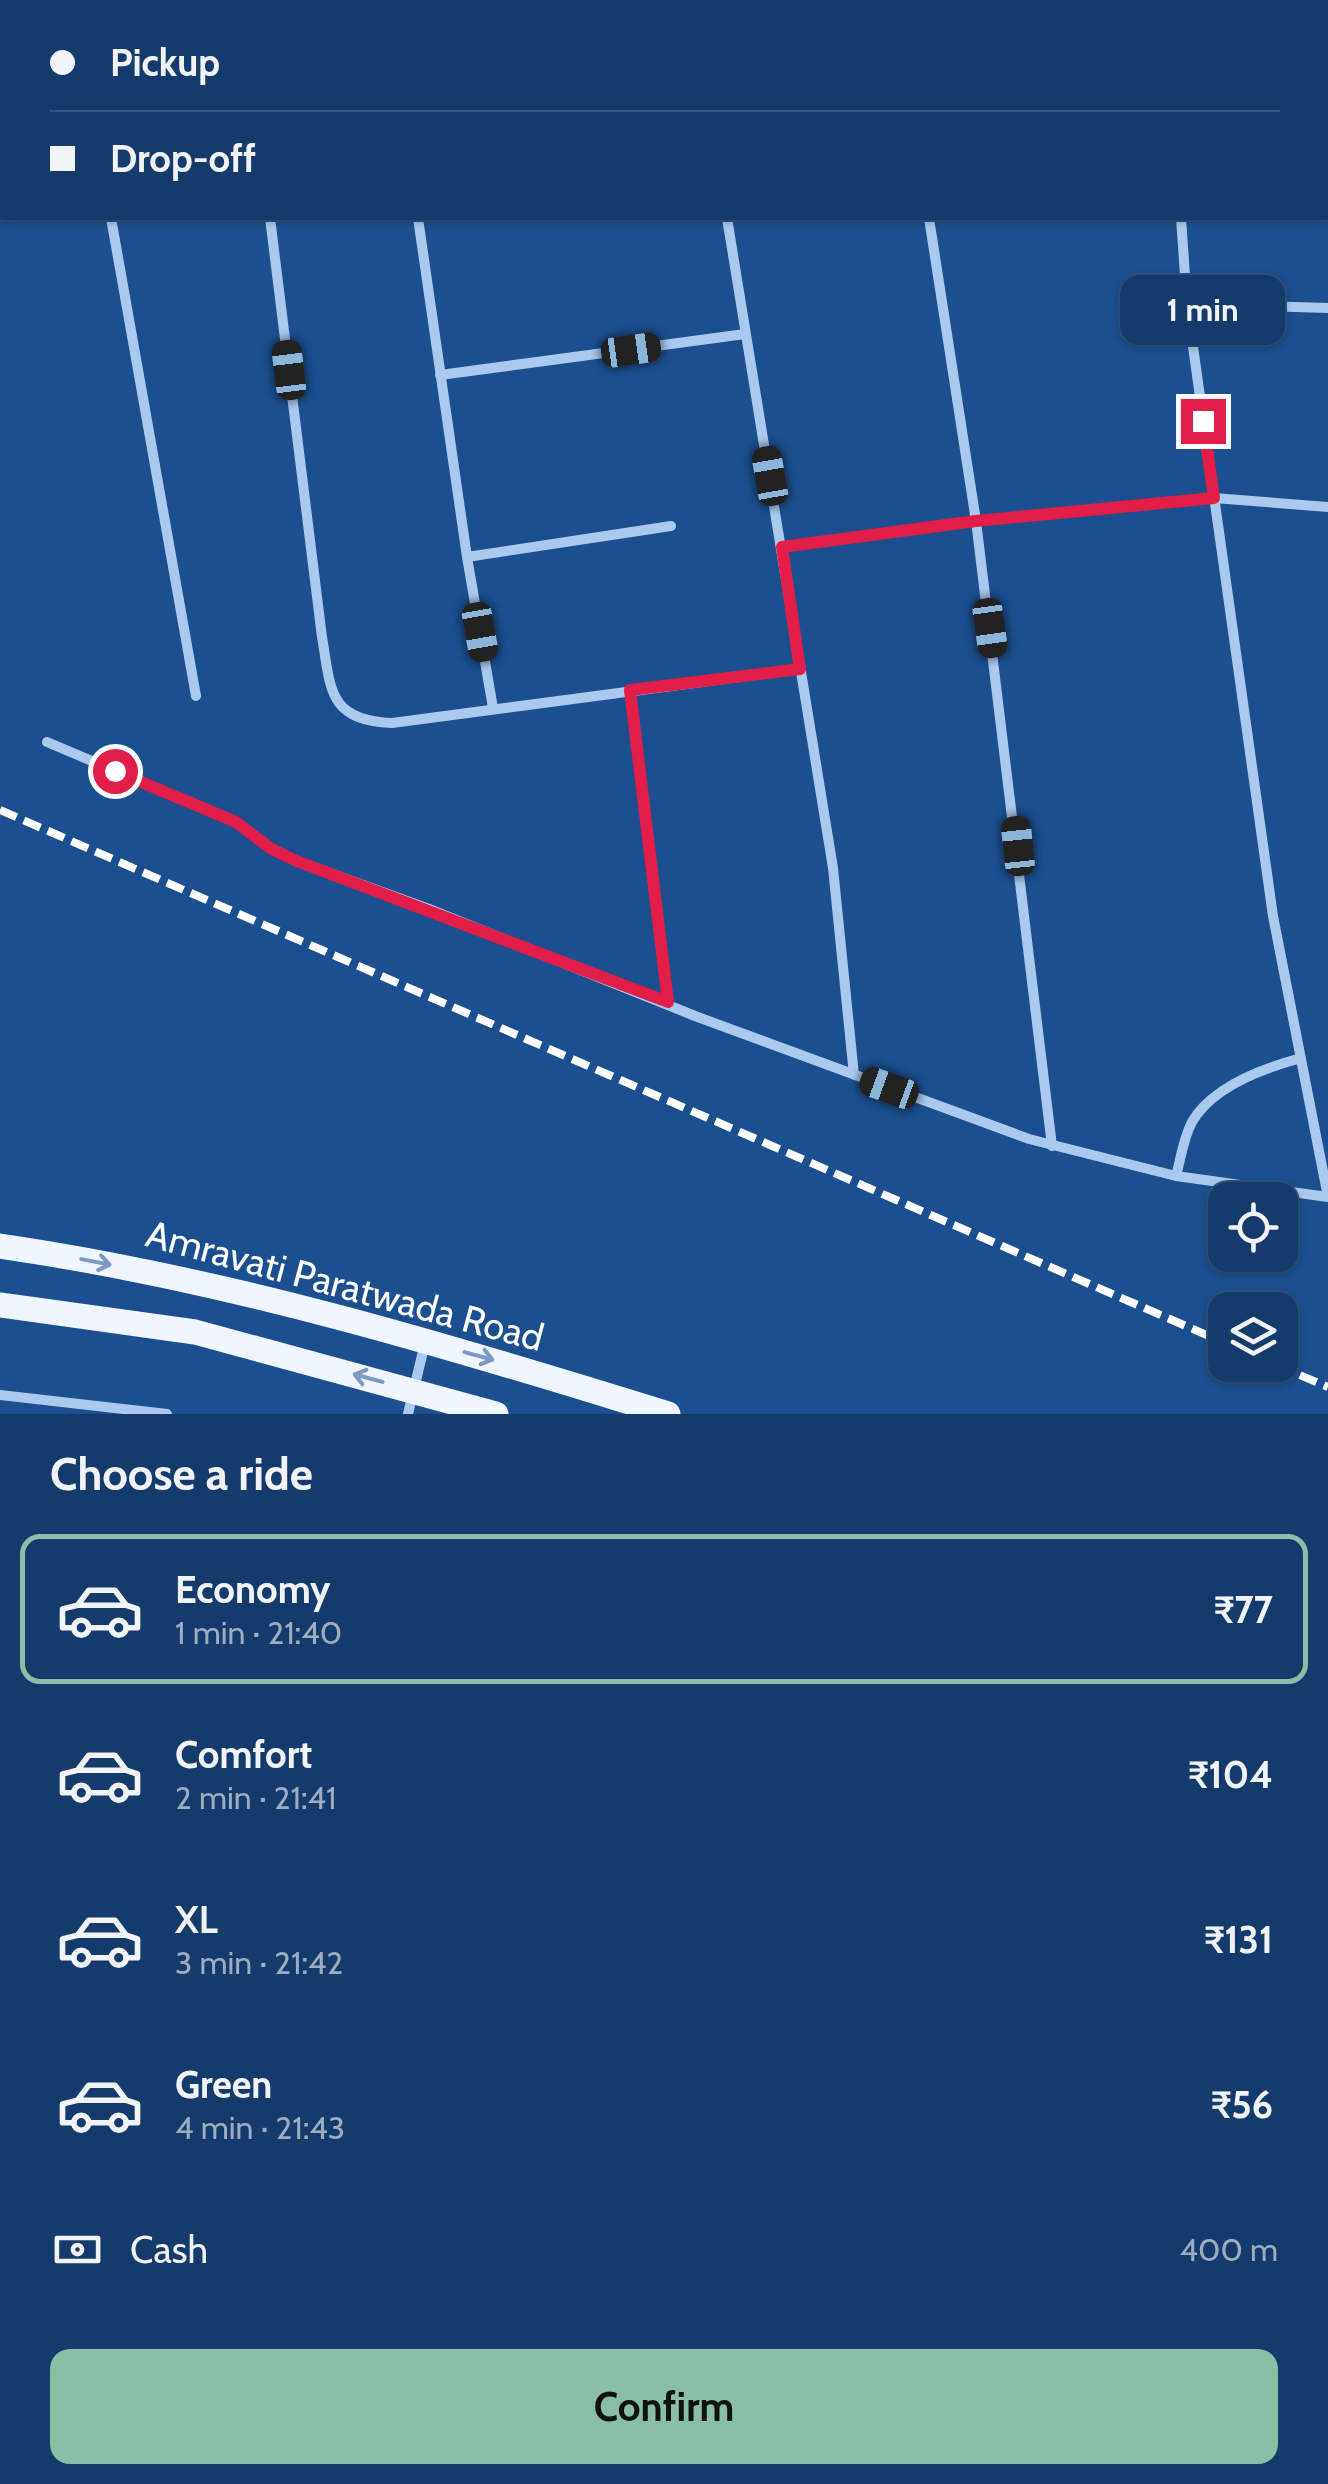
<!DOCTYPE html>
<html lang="en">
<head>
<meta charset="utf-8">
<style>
	:root { --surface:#143b6b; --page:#1d4271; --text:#f1f3f6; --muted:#9dadc1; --line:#33557e; --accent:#8abfa5 }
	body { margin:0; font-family:Cabin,sans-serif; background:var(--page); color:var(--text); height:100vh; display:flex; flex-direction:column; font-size:38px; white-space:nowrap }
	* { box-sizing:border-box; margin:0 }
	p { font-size:32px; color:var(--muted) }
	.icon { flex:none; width:55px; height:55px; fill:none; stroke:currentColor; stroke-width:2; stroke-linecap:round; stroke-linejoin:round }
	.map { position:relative; height:1414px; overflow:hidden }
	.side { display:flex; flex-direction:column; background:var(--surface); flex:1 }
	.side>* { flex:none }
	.guide { position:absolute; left:0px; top:0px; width:1330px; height:220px; box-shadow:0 2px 8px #0004,0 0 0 2px var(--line); display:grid; align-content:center; height:220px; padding:0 50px; background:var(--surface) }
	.controls { position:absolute; left:1208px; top:1182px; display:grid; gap:20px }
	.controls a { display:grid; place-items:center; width:90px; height:90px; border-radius:20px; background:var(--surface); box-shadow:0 2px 8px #0004,0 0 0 2px var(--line); font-size:50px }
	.end { position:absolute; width:45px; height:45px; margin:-22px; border:12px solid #e11d48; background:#fff; box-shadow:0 0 0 5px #fff }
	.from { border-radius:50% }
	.bubble { position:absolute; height:70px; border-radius:20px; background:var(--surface); box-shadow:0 2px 8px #0004,0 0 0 2px var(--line); font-size:32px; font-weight:800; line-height:70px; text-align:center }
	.car { position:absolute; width:30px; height:60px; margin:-30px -15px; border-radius:12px; box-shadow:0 0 8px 2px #0007; background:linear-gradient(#222 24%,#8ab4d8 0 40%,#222 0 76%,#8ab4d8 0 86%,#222 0) }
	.guide b { display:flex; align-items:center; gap:35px; height:95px; font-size:38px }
	.guide b+b { border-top:2px solid var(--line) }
	.guide i { width:25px; height:25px; background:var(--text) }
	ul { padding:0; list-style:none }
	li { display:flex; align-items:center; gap:30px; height:150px; margin:0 20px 15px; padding:0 30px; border:5px solid transparent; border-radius:20px }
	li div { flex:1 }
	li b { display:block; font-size:38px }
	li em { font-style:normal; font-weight:800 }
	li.active { border-color:var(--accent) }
	li>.icon { width:90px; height:90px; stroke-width:1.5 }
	h2 { padding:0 50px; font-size:45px; line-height:120px }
	.pay { display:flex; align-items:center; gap:25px; height:110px; padding:0 50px; font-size:38px }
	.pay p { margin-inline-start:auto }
	.action { display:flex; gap:20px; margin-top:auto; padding:20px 50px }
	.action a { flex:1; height:115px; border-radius:20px; background:var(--accent); color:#111; font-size:40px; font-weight:800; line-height:115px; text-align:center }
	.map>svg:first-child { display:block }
</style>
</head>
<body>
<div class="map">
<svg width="1328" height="1414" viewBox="0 0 1328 1414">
	<rect width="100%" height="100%" fill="#1b4f8f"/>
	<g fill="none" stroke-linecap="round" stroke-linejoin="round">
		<!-- minor -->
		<path stroke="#a9c9ee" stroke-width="10" d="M 321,0 L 322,2
			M 415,0 L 416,2
			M 691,0 L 692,2
			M 898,0 L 898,2
			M 1005,0 L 1005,2
			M 509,2 L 522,0
			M 0,63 L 2,62
			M 111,218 L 196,696
			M 270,218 L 322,637 C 331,690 328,720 392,723 L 800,669
			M 418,218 L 467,557 L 493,708
			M 727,218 L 833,868 L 854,1075
			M 929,218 L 976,521 L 1052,1146
			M 1181,218 L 1187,304 L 1273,916 L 1328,1197
			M 1187,304 L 1328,308
			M 440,375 L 745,334
			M 782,547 L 976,521 L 1214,498 L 1328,507
			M 467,557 L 671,526
			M 630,690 L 668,1003
			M 47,742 L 236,822 L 270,848 L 294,860 L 429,909 L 695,1016 L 1029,1139 L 1176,1176 L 1328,1197
			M 1176,1176 C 1181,1158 1183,1139 1192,1122 C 1212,1087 1264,1068 1301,1058
			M 0,1395 L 167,1414
			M 408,1414 L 425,1343"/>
		<!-- primary -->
		<path stroke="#f0f6ff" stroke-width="25" d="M 0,1246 C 227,1279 449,1346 668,1414
			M 0,1305 L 195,1332 L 496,1414"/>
		<!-- rail -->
		<path stroke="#fff" stroke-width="8" stroke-dasharray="18 8" stroke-linecap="butt" d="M 0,810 L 1225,1343
			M 1276,1365 L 1328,1387"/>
	</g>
	<!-- one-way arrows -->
	<defs><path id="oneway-shaft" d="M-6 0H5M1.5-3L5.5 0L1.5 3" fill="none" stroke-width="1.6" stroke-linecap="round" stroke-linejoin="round" transform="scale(2.5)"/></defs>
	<g stroke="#7b9ac1">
		<use href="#oneway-shaft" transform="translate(96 1262) rotate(11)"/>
		<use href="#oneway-shaft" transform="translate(479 1356) rotate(15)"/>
		<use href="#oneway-shaft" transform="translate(368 1378) rotate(-165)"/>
	</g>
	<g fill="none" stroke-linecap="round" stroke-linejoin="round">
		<!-- route -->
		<path stroke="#e11d48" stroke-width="12" d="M 115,771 L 236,822 L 270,848 L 294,860 L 668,1002 L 630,690 L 800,669 L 782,547 L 976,521 L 1214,498 L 1203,421"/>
	</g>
	<g text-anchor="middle" stroke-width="8" stroke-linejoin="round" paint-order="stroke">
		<!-- street labels -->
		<g font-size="38" fill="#fff" stroke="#1b4f8f">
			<text transform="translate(345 1286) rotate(15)" y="13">Amravati Paratwada Road</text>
		</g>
	</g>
</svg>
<div class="controls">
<a><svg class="icon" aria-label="locate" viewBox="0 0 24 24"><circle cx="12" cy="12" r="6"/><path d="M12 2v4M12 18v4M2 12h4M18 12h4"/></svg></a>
<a><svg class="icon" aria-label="layers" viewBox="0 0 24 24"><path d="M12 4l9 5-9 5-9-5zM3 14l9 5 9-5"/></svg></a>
</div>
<i class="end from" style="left:115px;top:771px"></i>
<i class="end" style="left:1203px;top:421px"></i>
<div class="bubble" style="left:1120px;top:275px;width:165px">1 min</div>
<i class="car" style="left:631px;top:350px;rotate:82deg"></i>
<i class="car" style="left:289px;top:370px;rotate:353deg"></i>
<i class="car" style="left:770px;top:476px;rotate:350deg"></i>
<i class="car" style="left:990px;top:628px;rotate:172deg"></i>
<i class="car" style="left:480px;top:632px;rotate:170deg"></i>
<i class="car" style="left:1018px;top:846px;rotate:354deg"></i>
<i class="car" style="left:889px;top:1088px;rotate:290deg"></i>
<div class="guide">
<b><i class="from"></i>Pickup</b>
<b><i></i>Drop-off</b>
</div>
</div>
<section class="side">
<h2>Choose a ride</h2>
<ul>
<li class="active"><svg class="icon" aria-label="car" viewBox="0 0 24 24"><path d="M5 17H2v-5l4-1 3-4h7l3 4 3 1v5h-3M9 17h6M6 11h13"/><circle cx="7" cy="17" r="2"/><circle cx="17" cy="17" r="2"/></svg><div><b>Economy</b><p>1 min · 21:40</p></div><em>₹77</em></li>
<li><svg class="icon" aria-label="car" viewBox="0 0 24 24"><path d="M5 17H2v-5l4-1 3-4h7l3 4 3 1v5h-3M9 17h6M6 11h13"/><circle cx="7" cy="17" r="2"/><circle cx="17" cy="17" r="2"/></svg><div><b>Comfort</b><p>2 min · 21:41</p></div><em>₹104</em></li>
<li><svg class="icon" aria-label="car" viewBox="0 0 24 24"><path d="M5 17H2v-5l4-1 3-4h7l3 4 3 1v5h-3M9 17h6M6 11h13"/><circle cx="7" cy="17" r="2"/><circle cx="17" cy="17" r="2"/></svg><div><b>XL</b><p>3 min · 21:42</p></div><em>₹131</em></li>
<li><svg class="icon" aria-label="car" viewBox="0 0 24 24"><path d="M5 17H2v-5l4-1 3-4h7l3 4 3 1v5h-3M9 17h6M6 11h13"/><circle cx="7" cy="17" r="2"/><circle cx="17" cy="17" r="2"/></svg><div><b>Green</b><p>4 min · 21:43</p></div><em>₹56</em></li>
</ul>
<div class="pay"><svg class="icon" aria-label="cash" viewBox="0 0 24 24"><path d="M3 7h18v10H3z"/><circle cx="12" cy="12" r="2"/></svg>Cash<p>400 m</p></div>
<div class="action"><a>Confirm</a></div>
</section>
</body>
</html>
